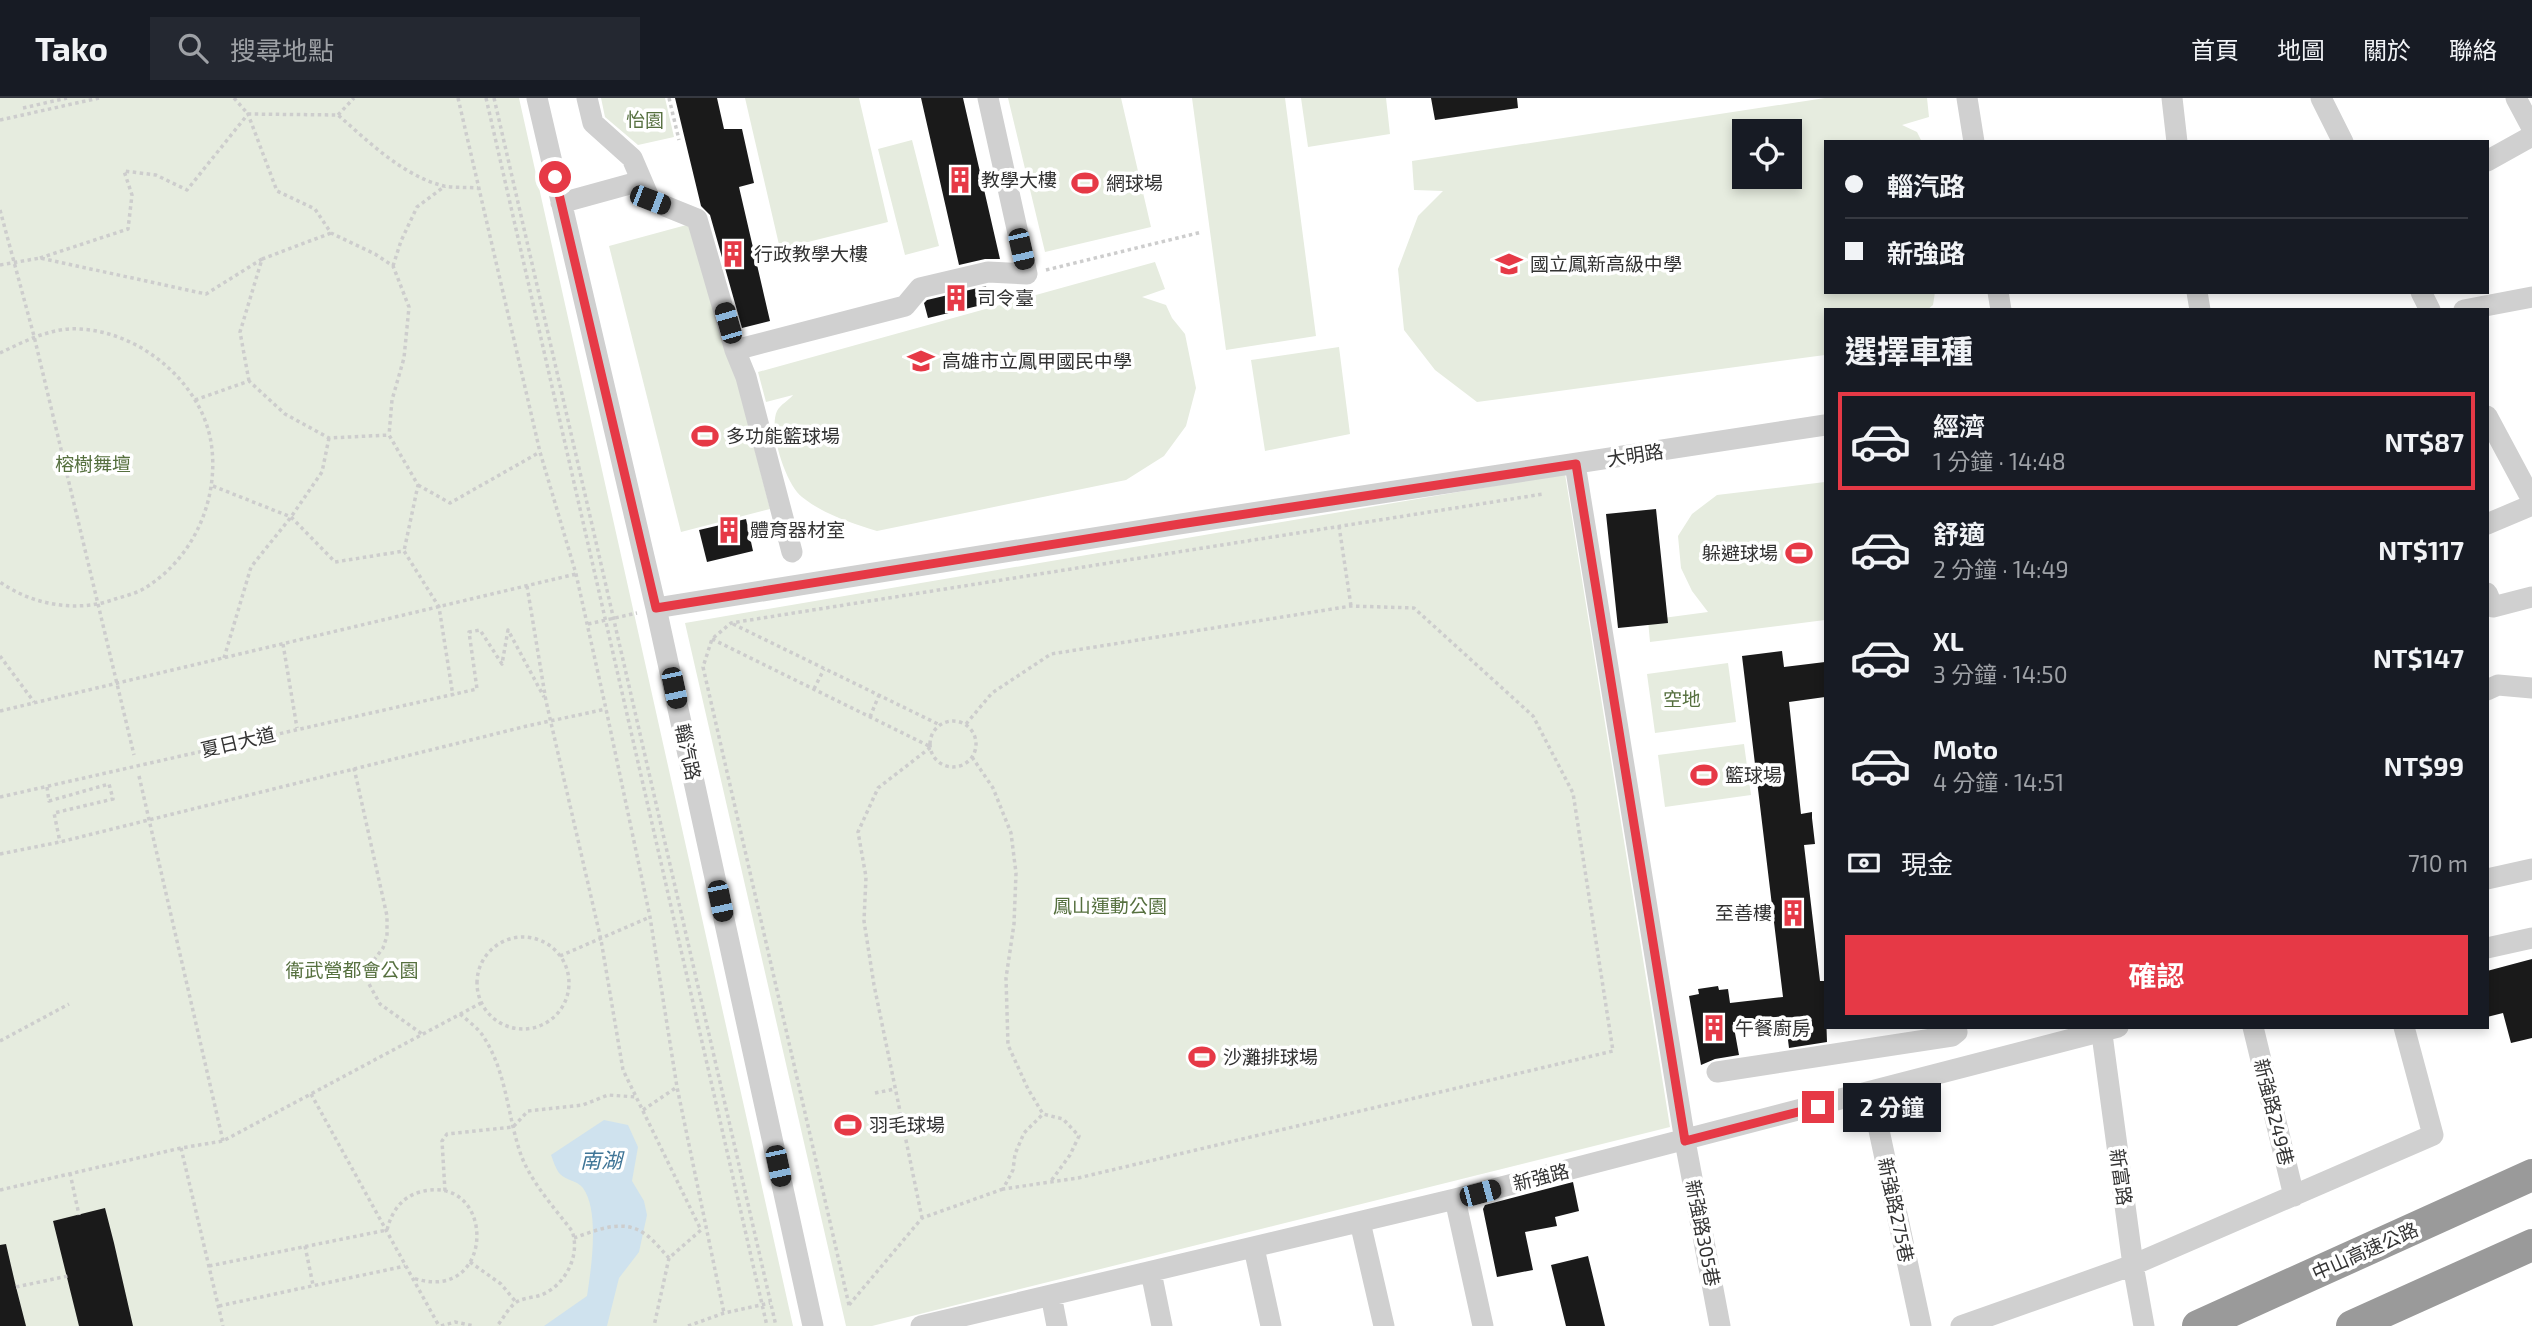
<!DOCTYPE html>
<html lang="zh-TW">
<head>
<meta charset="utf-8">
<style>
	:root { --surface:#171b24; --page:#242831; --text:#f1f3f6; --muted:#9ea1a6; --line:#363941; --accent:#e63946 }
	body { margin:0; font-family:"Exo 2","Noto Sans TC",sans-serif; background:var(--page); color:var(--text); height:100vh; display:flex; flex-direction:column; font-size:26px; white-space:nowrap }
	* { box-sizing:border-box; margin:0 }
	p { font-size:23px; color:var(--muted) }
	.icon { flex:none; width:38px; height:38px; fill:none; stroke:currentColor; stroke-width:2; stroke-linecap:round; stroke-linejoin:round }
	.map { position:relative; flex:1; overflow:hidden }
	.side { position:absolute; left:1824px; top:210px; width:665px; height:721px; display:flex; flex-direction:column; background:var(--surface); border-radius:0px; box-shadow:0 4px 10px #0003 }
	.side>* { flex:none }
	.top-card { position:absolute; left:1824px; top:42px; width:665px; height:154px; border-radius:0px; box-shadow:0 4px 10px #0003; display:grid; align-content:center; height:154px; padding:0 21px; background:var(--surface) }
	.buttons { position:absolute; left:1732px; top:21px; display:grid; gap:14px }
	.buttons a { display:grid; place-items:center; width:70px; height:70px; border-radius:0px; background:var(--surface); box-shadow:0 4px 10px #0003; font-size:35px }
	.end { position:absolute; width:32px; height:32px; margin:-16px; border:9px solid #e63946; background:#fff; box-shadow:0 0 0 4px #fff }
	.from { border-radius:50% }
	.bubble { position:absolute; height:49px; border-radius:0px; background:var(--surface); box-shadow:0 4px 10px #0003; font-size:23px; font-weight:700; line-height:49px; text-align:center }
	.car { position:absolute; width:21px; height:42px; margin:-21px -10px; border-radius:9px; box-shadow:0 0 5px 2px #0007; background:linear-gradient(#222 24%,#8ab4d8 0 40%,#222 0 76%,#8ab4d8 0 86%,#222 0) }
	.top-card b { display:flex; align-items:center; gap:24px; height:66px; font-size:26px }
	.top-card b+b { border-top:2px solid var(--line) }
	.top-card i { width:18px; height:18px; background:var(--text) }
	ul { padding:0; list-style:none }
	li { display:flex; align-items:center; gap:21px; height:98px; margin:0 14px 10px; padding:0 7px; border:4px solid transparent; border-radius:0px }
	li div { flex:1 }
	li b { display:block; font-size:26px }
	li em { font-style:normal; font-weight:700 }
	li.current { border-color:var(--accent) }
	li>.icon { width:63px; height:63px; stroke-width:1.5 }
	h2 { padding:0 21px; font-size:32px; line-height:84px }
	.pay { display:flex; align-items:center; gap:18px; height:77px; padding:0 21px; font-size:26px }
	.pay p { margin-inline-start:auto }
	.action { display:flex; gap:14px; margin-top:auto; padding:14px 21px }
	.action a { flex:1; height:80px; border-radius:0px; background:var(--accent); color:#fff; font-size:28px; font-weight:700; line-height:80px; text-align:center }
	header { display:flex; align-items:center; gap:42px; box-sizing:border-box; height:98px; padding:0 35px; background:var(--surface); border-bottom:2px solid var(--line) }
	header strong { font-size:33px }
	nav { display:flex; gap:38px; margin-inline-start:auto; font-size:24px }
	.search { width:490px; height:63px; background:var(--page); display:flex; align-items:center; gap:18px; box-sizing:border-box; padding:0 24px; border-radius:0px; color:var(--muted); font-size:26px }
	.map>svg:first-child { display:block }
</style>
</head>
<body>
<header>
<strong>Tako</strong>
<div class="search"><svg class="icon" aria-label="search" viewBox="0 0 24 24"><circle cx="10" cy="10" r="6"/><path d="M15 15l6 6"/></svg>搜尋地點</div>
<nav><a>首頁</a><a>地圖</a><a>關於</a><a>聯絡</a></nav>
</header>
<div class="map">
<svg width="2532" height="1228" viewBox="0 0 2532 1228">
	<rect width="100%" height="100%" fill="#fff"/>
	<!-- green -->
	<path fill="#e6ecdf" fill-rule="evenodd" d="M 0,0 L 519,0 L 793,1228 L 0,1228 Z
		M 601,0 L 665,0 L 674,39 L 638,47 L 605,19 Z
		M 745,0 L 859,0 L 888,124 L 780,151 Z
		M 1008,0 L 1121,0 L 1151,129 L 1045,154 Z
		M 1192,0 L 1285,0 L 1316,238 L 1226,252 Z
		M 1301,0 L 1386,0 L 1390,36 L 1308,49 Z
		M 1825,0 L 1927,0 L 1929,19 L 1902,27 L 1917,34 L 1922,44 L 1825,44 L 1825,194 L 1935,194 L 1933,207 L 1927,212 L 1825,212 L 1825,257 L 1477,304 L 1435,272 L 1404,232 L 1398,171 L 1418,118 L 1443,93 L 1414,92 L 1412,63 ZM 1745,33 L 1790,33 L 1790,79 L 1745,79 Z
		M 912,42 L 939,148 L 905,157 L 878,51 Z
		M 690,126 L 729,250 L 770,411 L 681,434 L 609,148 Z
		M 1155,164 L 1165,191 L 1142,199 L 1166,207 L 1172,220 L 1185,236 L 1196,290 L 1186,328 L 1164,358 L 1126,382 L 877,433 C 851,425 823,416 802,399 C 786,387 768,332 777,313 C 780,307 789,302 793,297 L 766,304 L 758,274 Z
		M 1339,249 L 1350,336 L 1265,353 L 1251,262 Z
		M 1565,376 L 1670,1029 L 872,1228 L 846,1228 L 685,525 Z
		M 1825,384 L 1825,522 L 1650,544 L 1648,522 L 1708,514 L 1692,493 L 1681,470 L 1678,438 L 1692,416 L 1717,397 Z
		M 1728,565 L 1736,624 L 1655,635 L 1647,576 Z
		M 1744,646 L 1751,697 L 1665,709 L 1658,657 Z"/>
	<!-- water -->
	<path fill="#cfe2ee" d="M 604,1022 L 628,1027 L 638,1049 L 632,1083 L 644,1103 L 647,1117 L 639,1154 L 619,1180 L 607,1228 L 544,1228 L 587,1198 C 591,1172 600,1113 583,1090 C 577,1082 567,1083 560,1076 C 556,1072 553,1062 551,1057 Z"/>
	<!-- building -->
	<path fill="#1a1a1a" d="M 675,0 L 717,0 L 724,31 L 742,31 L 754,85 L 739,89 L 770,223 L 742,230 L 710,117 L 701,108 Z
		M 921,0 L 963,0 L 1000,161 L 985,161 L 959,167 Z
		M 1431,0 L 1517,0 L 1518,10 L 1435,22 Z
		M 986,188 L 990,205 L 928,220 L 924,205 L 927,202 Z
		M 1656,411 L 1668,525 L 1618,530 L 1606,416 Z
		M 746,421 L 753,453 L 707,464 L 699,432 Z
		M 1782,553 L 1784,569 L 1825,564 L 1825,599 L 1789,604 L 1801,716 L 1812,714 L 1812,720 L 1815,746 L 1804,747 L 1820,883 L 1825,883 L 1827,944 L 1789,950 L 1785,918 L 1733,924 L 1739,957 L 1715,961 L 1701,967 L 1689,898 L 1699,896 L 1698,891 L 1718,888 L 1719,892 L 1728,891 L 1730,905 L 1783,899 L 1742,558 Z
		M 2532,861 L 2532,940 L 2511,945 L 2503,915 L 2487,919 L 2487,873 Z
		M 1573,1084 L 1579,1113 L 1555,1119 L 1557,1128 L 1525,1134 L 1533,1172 L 1497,1179 L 1483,1111 L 1485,1107 Z
		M 105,1110 L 114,1145 L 133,1228 L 79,1228 L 53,1123 Z
		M 6,1146 L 16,1189 L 26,1228 L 0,1228 L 0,1147 Z
		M 1588,1158 L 1605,1228 L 1566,1228 L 1551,1167 Z"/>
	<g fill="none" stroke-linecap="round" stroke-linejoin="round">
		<!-- path -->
		<path stroke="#cdcdcd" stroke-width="3.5" stroke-dasharray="3.5 3.5" stroke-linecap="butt" d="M 234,0 L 248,16 L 338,17 C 369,44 403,78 444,88 C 455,90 467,89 478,90
			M 458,0 L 540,354 L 576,476 L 606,611 L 650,819 L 677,989 L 724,1215
			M 486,0 L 767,1228
			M 494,0 L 776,1228
			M 669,0 L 679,42
			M 23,10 L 67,0
			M 338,17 L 354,0
			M 0,22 L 99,0
			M 0,112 L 34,238 L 134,657
			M 40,160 L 128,131 L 132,97 L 124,73 L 156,77 L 187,92 L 248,16 L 277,93 L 315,111 L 331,135 L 375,156 L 393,168 L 409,209 L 404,260 L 392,302 L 389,337
			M 262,161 L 331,135
			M 0,167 L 40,160 L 206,196 L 262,161 L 240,234 L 249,283
			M 393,168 L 401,143 L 417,109 L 445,88
			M 1046,172 L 1202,134
			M 0,255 C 25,243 52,229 80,231 C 140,234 201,284 211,344 C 220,400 194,460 145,490 C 137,495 125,498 115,501 C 78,515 32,507 0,484
			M 195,302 L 249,283 L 285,316 L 329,340 L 389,337 L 418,387 L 404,453
			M 418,387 L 450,405 L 540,354
			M 213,388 L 291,419 L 335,464 L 404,453 L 439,509 L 453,598
			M 1339,428 L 1351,508
			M 527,488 L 546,603 L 601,842 L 623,972 L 701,1132 L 669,1160 L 654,1228
			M 588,526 L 637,515
			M 733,526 L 940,627
			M 712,541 L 931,649 L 878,690 L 858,734 L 866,779 L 864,823 L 874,887 L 922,1120
			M 283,546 L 297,630
			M 0,558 L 34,604
			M 224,560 L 251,469 L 291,419 L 322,374 L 329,340
			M 814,591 L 824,571
			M 0,613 L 576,476
			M 870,619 L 879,597
			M930 646a23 23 0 1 1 46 0a23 23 0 1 1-46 0Z
			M 966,626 L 992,595 L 1051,556 L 1351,508 L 1414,510 L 1533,618 L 1573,695 L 1613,953 L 1078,1080 L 1003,1091 L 1013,1072 L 1015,1056 L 1024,1035 L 1043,1016
			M 972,659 L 993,690 L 1011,735 L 1016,775 L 1014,826 L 1006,880 L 1008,947 L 1028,991 L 1043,1016 L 1063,1021 L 1079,1038 L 1070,1057 L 1051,1083
			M 354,670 L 387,818 L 387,838 L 383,850 L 374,862 L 369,886 L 380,906 L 422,936
			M 139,678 L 223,1043
			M 47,689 L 49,703 L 109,686 L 113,701 L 54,715 L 60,744
			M 0,699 L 477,591 L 469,534 L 480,532 L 502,566 L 508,532 L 544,599
			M 0,756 L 60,744 L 527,628 L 606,611
			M477 885a46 46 0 1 1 92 0a46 46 0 1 1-92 0Z
			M 560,858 L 650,819
			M 460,916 C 468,923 478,930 483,938 C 506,973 507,1013 519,1051 C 528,1081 553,1108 572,1133 C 581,1157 565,1188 541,1197 C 532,1200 520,1200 514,1206 C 507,1212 503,1221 497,1228
			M 0,943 L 69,906
			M 875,995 L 895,991
			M 311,996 L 439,1228
			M 643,1012 L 677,989
			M 181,1050 L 223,1228
			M 70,1075 L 79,1117
			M 0,1092 L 181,1050 L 223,1043 L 481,905
			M 445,1093 L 442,1043 L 447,1036 L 513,1029 L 528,1013 L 583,1007 L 608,997 L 636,999
			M 574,1140 C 597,1132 623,1120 645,1136 C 654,1142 662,1153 669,1160
			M 305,1148 L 313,1187
			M 470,1164 L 501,1186 L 516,1204
			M 209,1168 L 387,1132 C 391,1115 401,1099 420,1094 C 497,1073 497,1208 413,1180
			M 16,1189 L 68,1178
			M 849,1207 L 703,569 L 712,541 L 731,525 L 1543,396
			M 849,1207 L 922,1120 L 1003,1091
			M 219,1208 L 405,1168
			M 441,1228 L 455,1224 L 474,1228
			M 688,1228 L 724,1215 L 770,1205"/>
		<!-- minor -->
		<path stroke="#d0d0d0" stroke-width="21" d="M 537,0 L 656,510 L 813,1228
			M 587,0 L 593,25 L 632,60 L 650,102 L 697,121 L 735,252 L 746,279 L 792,454
			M 1967,0 L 1974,44
			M 2172,0 L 2177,44
			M 2321,0 L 2343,44
			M 2516,0 L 2532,30
			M 2487,63 L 2532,38
			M 561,105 L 641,83
			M 1998,194 L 2001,212
			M 2197,194 L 2200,212
			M 2421,194 L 2430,212
			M 2464,212 L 2532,199
			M 735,252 L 905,208 L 920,190 L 988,174 L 1027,176 L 988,0
			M 2487,318 L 2532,402
			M 1575,366 L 1685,1043 L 1720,1228
			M 2487,426 L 2532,407
			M 2487,495 L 2493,509 L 2532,499
			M 656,510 L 1180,426 L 1825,327
			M 2487,592 L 2498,587 L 2532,590
			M 2487,781 L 2532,771
			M 2487,850 L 2532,840
			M 2101,929 L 2133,1167 L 2144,1228
			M 2253,929 L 2294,1098
			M 1717,974 L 1952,938 L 1957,934 L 1956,929
			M 1871,995 L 1921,1228
			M 1455,1101 L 1483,1228
			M 1360,1124 L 1384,1228
			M 1254,1150 L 1271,1228
			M 1151,1174 L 1162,1228
			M 1051,1197 L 1057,1228
			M 921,1228 L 1455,1101 L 2118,929
			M 1961,1228 L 2133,1167 L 2433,1037 L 2404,929"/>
		<!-- highway -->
		<path stroke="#9a9a9a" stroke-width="32" d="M 2198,1228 L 2532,1077
			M 2352,1228 L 2532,1147"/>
	</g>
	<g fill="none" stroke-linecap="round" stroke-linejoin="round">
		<!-- route -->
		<path stroke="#e63946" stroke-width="9" d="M 555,79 L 656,510 L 1180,426 L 1576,366 L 1685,1043 L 1818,1009"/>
	</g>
	<!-- icons -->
	<defs>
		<symbol id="building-bare" viewBox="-9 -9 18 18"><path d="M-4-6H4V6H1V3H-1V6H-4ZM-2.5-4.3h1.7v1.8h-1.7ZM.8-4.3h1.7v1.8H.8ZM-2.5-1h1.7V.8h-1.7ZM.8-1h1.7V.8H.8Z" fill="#e63946" stroke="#fff" stroke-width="2.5" paint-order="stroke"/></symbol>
		<symbol id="stadium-bare" viewBox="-9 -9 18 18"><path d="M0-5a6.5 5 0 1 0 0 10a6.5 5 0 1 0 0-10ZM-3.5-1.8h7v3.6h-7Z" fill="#e63946" stroke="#fff" stroke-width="2.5" paint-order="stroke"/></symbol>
		<symbol id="school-bare" viewBox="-9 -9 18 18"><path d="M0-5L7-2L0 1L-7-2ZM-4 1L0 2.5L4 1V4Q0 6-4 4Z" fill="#e63946" stroke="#fff" stroke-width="2.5" paint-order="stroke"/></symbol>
	</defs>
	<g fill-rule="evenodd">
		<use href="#building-bare" x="941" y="63" width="38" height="38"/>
		<use href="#stadium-bare" x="1066" y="66" width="38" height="38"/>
		<use href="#building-bare" x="714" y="137" width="38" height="38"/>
		<use href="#school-bare" x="1490" y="147" width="38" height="38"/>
		<use href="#building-bare" x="937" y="181" width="38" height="38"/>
		<use href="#school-bare" x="902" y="244" width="38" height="38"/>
		<use href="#stadium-bare" x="686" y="319" width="38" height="38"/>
		<use href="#building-bare" x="710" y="413" width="38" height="38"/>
		<use href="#stadium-bare" x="1780" y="436" width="38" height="38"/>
		<use href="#stadium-bare" x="1685" y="658" width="38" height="38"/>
		<use href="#building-bare" x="1774" y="796" width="38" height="38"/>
		<use href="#building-bare" x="1695" y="911" width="38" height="38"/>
		<use href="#stadium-bare" x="1183" y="940" width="38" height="38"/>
		<use href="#stadium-bare" x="829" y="1008" width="38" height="38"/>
	</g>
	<g text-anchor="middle" stroke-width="7" stroke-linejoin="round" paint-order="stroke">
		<!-- park labels -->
		<g font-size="19" fill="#56703f" stroke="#fff">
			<text x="645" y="29">怡園</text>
			<text x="93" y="373">榕樹舞壇</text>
			<text x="1682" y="608">空地</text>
			<text x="1110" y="815">鳳山運動公園</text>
			<text x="352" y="879">衛武營都會公園</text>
		</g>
		<!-- poi labels -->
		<g font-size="19" fill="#333" stroke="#fff" text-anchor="start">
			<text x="981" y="89">教學大樓</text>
			<text x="1106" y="92">網球場</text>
			<text x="754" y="163">行政教學大樓</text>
			<text x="1530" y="173">國立鳳新高級中學</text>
			<text x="977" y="207">司令臺</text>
			<text x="942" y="270">高雄市立鳳甲國民中學</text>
			<text x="726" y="345">多功能籃球場</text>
			<text x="750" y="439">體育器材室</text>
			<text x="1778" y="462" text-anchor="end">躲避球場</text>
			<text x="1725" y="684">籃球場</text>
			<text x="1772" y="822" text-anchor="end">至善樓</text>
			<text x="1735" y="937">午餐廚房</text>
			<text x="1223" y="966">沙灘排球場</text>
			<text x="869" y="1034">羽毛球場</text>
		</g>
		<!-- street labels -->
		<g font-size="19" fill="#333" stroke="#fff">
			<text transform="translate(1635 357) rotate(-9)" y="7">大明路</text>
			<text transform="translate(238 644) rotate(-13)" y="7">夏日大道</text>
			<text transform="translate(688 654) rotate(78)" y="7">輜汽路</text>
			<text transform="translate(2274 1014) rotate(76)" y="7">新強路249巷</text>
			<text transform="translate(1541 1079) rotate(-14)" y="7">新強路</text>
			<text transform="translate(2121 1079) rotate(82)" y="7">新富路</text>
			<text transform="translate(1896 1112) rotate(78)" y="7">新強路275巷</text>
			<text transform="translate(1703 1135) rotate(79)" y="7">新強路305巷</text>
			<text transform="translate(2365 1153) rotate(-24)" y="7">中山高速公路</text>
		</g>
		<!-- water labels -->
		<g font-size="21" font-style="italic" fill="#3f7597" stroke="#fff">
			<text x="601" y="1070">南湖</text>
		</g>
	</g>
</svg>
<div class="buttons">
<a><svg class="icon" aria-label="locate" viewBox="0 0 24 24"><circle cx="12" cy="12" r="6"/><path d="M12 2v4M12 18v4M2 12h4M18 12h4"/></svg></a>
</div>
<i class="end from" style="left:555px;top:79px"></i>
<i class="end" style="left:1818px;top:1009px"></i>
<div class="bubble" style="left:1843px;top:985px;width:98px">2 分鐘</div>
<i class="car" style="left:650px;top:102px;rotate:111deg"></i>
<i class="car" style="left:1021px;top:151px;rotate:167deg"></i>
<i class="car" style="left:728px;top:225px;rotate:344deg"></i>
<i class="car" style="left:674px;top:590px;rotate:168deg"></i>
<i class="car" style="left:720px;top:803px;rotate:168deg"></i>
<i class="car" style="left:778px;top:1068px;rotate:168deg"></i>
<i class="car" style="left:1480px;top:1095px;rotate:75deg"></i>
<div class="top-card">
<b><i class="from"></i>輜汽路</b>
<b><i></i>新強路</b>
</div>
<section class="side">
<h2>選擇車種</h2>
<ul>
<li class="current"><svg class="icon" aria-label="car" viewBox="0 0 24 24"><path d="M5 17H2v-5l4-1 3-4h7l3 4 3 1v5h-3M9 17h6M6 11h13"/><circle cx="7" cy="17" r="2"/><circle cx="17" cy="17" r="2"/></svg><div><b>經濟</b><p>1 分鐘 · 14:48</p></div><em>NT$87</em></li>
<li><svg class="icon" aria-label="car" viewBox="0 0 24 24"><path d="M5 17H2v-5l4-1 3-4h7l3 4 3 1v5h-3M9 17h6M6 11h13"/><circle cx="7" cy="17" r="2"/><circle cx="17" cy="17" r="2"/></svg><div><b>舒適</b><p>2 分鐘 · 14:49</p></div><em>NT$117</em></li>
<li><svg class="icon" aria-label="car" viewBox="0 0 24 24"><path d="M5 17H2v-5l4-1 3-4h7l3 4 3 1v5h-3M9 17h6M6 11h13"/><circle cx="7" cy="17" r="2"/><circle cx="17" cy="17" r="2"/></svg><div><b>XL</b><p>3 分鐘 · 14:50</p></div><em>NT$147</em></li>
<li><svg class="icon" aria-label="car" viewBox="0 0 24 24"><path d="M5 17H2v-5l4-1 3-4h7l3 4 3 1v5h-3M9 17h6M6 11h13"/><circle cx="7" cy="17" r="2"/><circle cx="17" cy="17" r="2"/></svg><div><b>Moto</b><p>4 分鐘 · 14:51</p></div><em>NT$99</em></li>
</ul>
<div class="pay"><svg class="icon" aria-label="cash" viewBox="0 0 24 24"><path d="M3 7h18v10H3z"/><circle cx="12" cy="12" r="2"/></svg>現金<p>710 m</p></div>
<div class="action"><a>確認</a></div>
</section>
</div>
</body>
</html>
